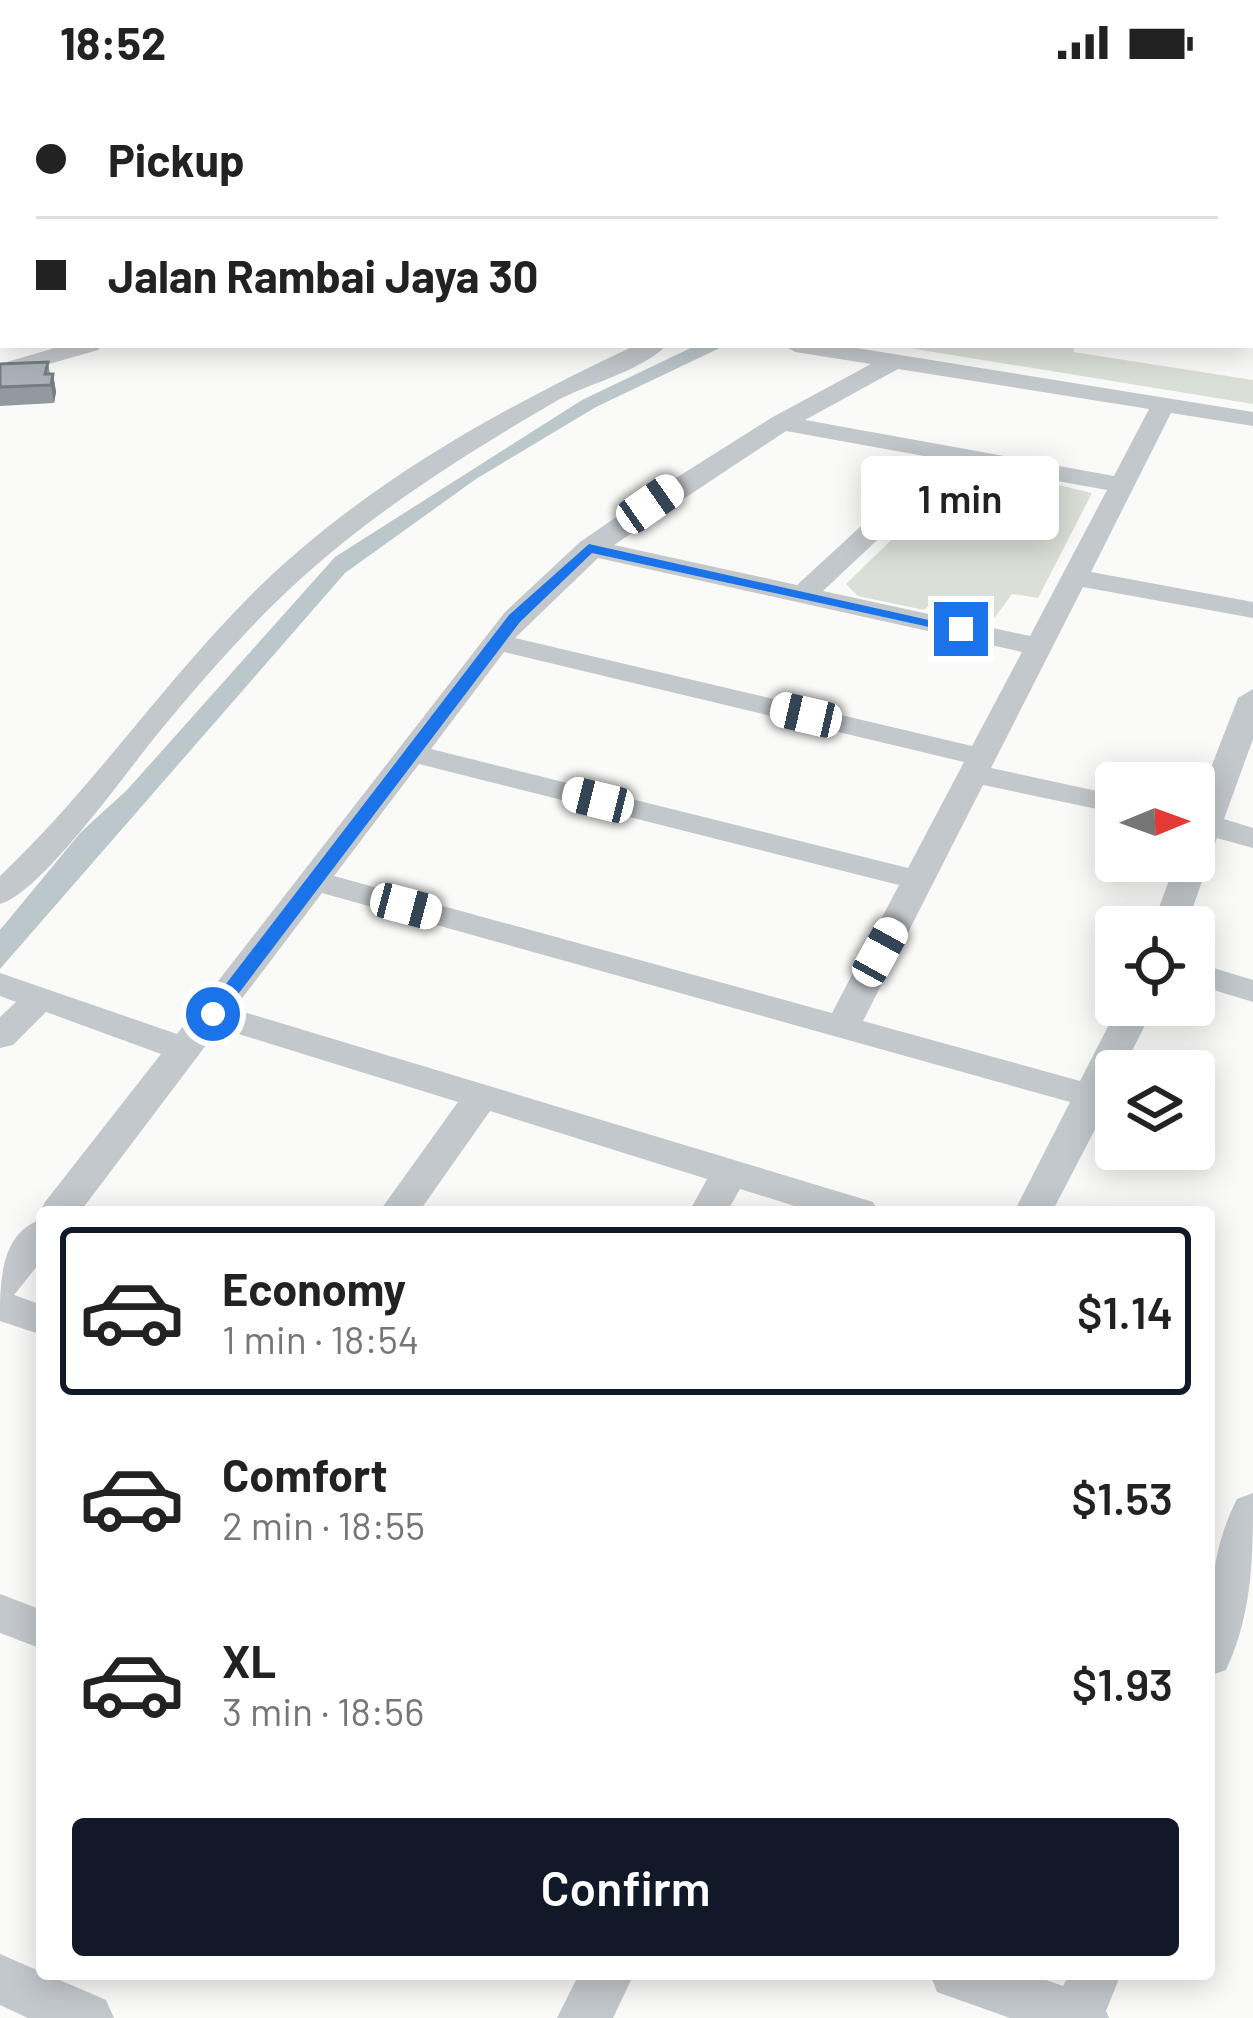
<!DOCTYPE html>
<html lang="en">
<head>
<meta charset="utf-8">
<style>
	:root { --surface:#fff; --page:#f6f6f6; --text:#222; --muted:#767676; --line:#e0e0e0; --accent:#111827 }
	body { margin:0; font-family:Barlow,sans-serif; background:var(--page); color:var(--text); height:100vh; display:flex; flex-direction:column; font-size:45px; white-space:nowrap }
	* { box-sizing:border-box; margin:0 }
	p { font-size:39px; color:var(--muted) }
	.icon { flex:none; width:66px; height:66px; fill:none; stroke:currentColor; stroke-width:2; stroke-linecap:round; stroke-linejoin:round }
	.map { position:relative; flex:1; overflow:hidden }
	.drawer { position:absolute; left:36px; top:1122px; width:1179px; height:774px; display:flex; flex-direction:column; background:var(--surface); border-radius:12px; box-shadow:0 6px 30px #0003 }
	.drawer>* { flex:none }
	.banner { position:absolute; left:0px; top:0px; width:1254px; height:264px; box-shadow:0 6px 30px #0003; display:grid; align-content:center; height:264px; padding:0 36px; background:var(--surface) }
	.needle { width:78px; rotate:89deg }
	.controls { position:absolute; left:1095px; top:678px; display:grid; gap:24px }
	.controls a { display:grid; place-items:center; width:120px; height:120px; border-radius:12px; background:var(--surface); box-shadow:0 6px 30px #0003; font-size:60px }
	.end { position:absolute; width:54px; height:54px; margin:-27px; border:15px solid #1a73e8; background:#fff; box-shadow:0 0 0 6px #fff }
	.from { border-radius:50% }
	.bubble { position:absolute; height:84px; border-radius:12px; background:var(--surface); box-shadow:0 6px 30px #0003; font-size:39px; font-weight:600; line-height:84px; text-align:center }
	.car { position:absolute; width:36px; height:72px; margin:-36px -18px; border-radius:15px; box-shadow:0 0 9px 3px #0007; background:linear-gradient(#fff 24%,#345 0 40%,#fff 0 76%,#345 0 86%,#fff 0) }
	.banner b { display:flex; align-items:center; gap:42px; height:114px; font-size:45px }
	.banner b+b { border-top:3px solid var(--line) }
	.banner i { width:30px; height:30px; background:var(--text) }
	ul { padding:21px 0 0; list-style:none }
	li { display:flex; align-items:center; gap:36px; height:168px; margin:0 24px 18px; padding:0 12px; border:6px solid transparent; border-radius:12px }
	li div { flex:1 }
	li b { display:block; font-size:45px }
	li em { font-style:normal; font-weight:600 }
	li.active { border-color:var(--accent) }
	li>.icon { width:108px; height:108px; stroke-width:1.5 }
	.button { display:flex; gap:24px; margin-top:auto; padding:24px 36px }
	.button a { flex:1; height:138px; border-radius:12px; background:var(--accent); color:#fff; font-size:48px; font-weight:600; line-height:138px; text-align:center }
	.status { display:flex; justify-content:space-between; align-items:center; height:84px; padding:0 60px; background:var(--surface); direction:ltr }
	.status svg { height:33px; fill:currentColor }
	.map>svg:first-child { display:block }
</style>
</head>
<body>
<div class="status"><b>18:52</b><svg viewBox="0 0 49 12"><path d="M0 12V9h3v3zM5 12V6h3v6zM10 12V3h3v9zM15 12V0h3v12zM26 1h20v11H26zM47 4h2v5h-2z"/></svg></div>
<div class="map">
<svg width="1253" height="1934" viewBox="0 0 1253 1934">
	<rect width="100%" height="100%" fill="#fafaf8"/>
	<!-- green -->
	<path fill="#dadfd7" d="M 891,261 L 1076,261 L 1073,268 L 1253,296 L 1253,320 Z
		M 982,389 L 1029,394 L 1092,409 L 1038,514 L 1012,510 L 993,536 L 979,533 L 981,527 L 933,517 L 924,526 L 858,512 L 846,500 L 954,395 Z"/>
	<!-- water -->
	<path fill="#bbc7cb" d="M 697,261 L 726,261 L 596,323 L 476,395 L 345,489 L 0,885 L 0,846 L 81,748 L 127,706 L 335,473 L 582,316 Z"/>
	<g fill="none" stroke-linecap="round" stroke-linejoin="round">
		<!-- river -->
		<path stroke="#bbc7cb" stroke-width="60" d="M 1202,3 L 1208,0"/>
		<!-- minor -->
		<path fill="#c3c8cc" fill-rule="evenodd" d="M 1253,59 L 1253,71 L 1251,72 L 1251,60 Z
			M 1251,115 L 1253,115 L 1253,127 L 1251,127 Z
			M 1251,202 L 1253,203 L 1253,217 L 1251,216 Z
			M 65,261 L 102,261 L 98,266 L 0,294 L 0,280 Z
			M 636,261 L 667,261 C 639,289 587,299 553,319 C 453,377 352,442 271,523 C 230,564 191,609 155,653 C 125,690 40,810 0,820 L 0,792 C 90,707 161,602 249,513 C 357,404 499,325 636,261 Z
			M 783,261 L 838,261 L 1253,328 L 1253,342 L 1171,329 L 1091,488 L 1253,518 L 1253,534 L 1083,503 L 991,684 L 1116,711 L 1116,729 L 983,701 L 863,937 L 1080,997 L 1119,921 L 1155,921 L 1122,987 L 1116,987 L 1112,1013 L 1052,1128 L 1014,1128 L 1070,1018 L 322,809 L 234,925 L 873,1118 L 878,1128 L 814,1128 L 740,1105 L 727,1128 L 689,1128 L 707,1095 L 490,1027 L 419,1128 L 379,1128 L 458,1018 L 219,944 L 80,1128 L 42,1128 L 42,1132 L 40,1128 L 45,1118 L 161,970 L 46,928 L 13,961 L 0,964 L 0,933 L 16,918 L 0,912 L 0,889 L 177,950 L 505,528 L 580,458 L 638,418 L 771,334 L 871,280 L 795,268 ZM 898,285 L 1149,325 L 1114,392 L 805,336 ZM 786,347 L 935,374 L 797,501 L 614,461 ZM 959,379 L 1107,406 L 1030,552 L 823,507 ZM 598,474 L 1022,568 L 972,662 L 515,554 ZM 504,568 L 964,678 L 908,784 L 431,665 ZM 419,680 L 899,801 L 832,929 L 334,792 Z
			M 1253,605 L 1253,655 L 1224,735 L 1253,744 L 1253,764 L 1217,754 L 1186,843 L 1152,843 L 1176,777 L 1194,777 L 1194,727 L 1238,614 Z
			M 1194,878 L 1253,896 L 1253,918 L 1194,900 Z
			M 42,1135 L 42,1176 L 14,1211 L 42,1221 L 42,1251 L 0,1237 C 0,1198 0,1149 42,1135 Z
			M 1253,1409 C 1253,1471 1253,1529 1226,1586 L 1209,1592 C 1209,1530 1208,1471 1237,1415 Z
			M 0,1510 L 42,1526 L 42,1565 L 0,1549 Z
			M 0,1870 L 106,1916 L 114,1934 L 28,1934 L 0,1921 Z
			M 579,1890 L 634,1890 L 613,1934 L 557,1934 Z
			M 930,1890 L 1029,1890 L 1063,1902 L 1069,1890 L 1121,1890 L 1106,1927 L 1109,1934 L 1010,1934 L 937,1908 Z"/>
	</g>
	<!-- wall -->
	<path fill="#929a9f" d="M 48,278 L 50,290 L 53,290 L 56,308 L 54,319 L 0,322 L 0,280 Z"/>
	<!-- shaded-wall -->
	<path fill="#777d82" d="M 53,290 L 56,308 L 54,319 L 51,301 Z"/>
	<!-- building -->
	<path fill="#aab3b9" stroke="#777d82" stroke-width="3" d="M 1253,4 L 1253,42 L 1251,44 L 1251,5 Z
		M 48,278 L 45,290 L 53,290 L 51,301 L 0,303 L 0,280 Z"/>
	<!-- route -->
	<path fill="#1a73e8" d="M 589,460 L 969,545 L 961,550 L 592,469 L 520,538 L 220,934 L 206,934 L 206,926 L 509,531 Z"/>
</svg>
<div class="controls">
<a><svg class="needle" viewBox="-14 -14 28 28"><path d="M0-13l5 13h-10z" fill="#e53935"/><path d="M0 13l5-13h-10z" fill="#767676"/></svg></a>
<a><svg class="icon" aria-label="locate" viewBox="0 0 24 24"><circle cx="12" cy="12" r="6"/><path d="M12 2v4M12 18v4M2 12h4M18 12h4"/></svg></a>
<a><svg class="icon" aria-label="layers" viewBox="0 0 24 24"><path d="M12 4l9 5-9 5-9-5zM3 14l9 5 9-5"/></svg></a>
</div>
<i class="end from" style="left:213px;top:930px"></i>
<i class="end" style="left:961px;top:545px"></i>
<div class="bubble" style="left:861px;top:372px;width:198px">1 min</div>
<i class="car" style="left:650px;top:420px;rotate:55deg"></i>
<i class="car" style="left:806px;top:631px;rotate:283deg"></i>
<i class="car" style="left:598px;top:716px;rotate:284deg"></i>
<i class="car" style="left:406px;top:822px;rotate:105deg"></i>
<i class="car" style="left:880px;top:868px;rotate:29deg"></i>
<div class="banner">
<b><i class="from"></i>Pickup</b>
<b><i></i>Jalan Rambai Jaya 30</b>
</div>
<section class="drawer">
<ul>
<li class="active"><svg class="icon" aria-label="car" viewBox="0 0 24 24"><path d="M5 17H2v-5l4-1 3-4h7l3 4 3 1v5h-3M9 17h6M6 11h13"/><circle cx="7" cy="17" r="2"/><circle cx="17" cy="17" r="2"/></svg><div><b>Economy</b><p>1 min · 18:54</p></div><em>$1.14</em></li>
<li><svg class="icon" aria-label="car" viewBox="0 0 24 24"><path d="M5 17H2v-5l4-1 3-4h7l3 4 3 1v5h-3M9 17h6M6 11h13"/><circle cx="7" cy="17" r="2"/><circle cx="17" cy="17" r="2"/></svg><div><b>Comfort</b><p>2 min · 18:55</p></div><em>$1.53</em></li>
<li><svg class="icon" aria-label="car" viewBox="0 0 24 24"><path d="M5 17H2v-5l4-1 3-4h7l3 4 3 1v5h-3M9 17h6M6 11h13"/><circle cx="7" cy="17" r="2"/><circle cx="17" cy="17" r="2"/></svg><div><b>XL</b><p>3 min · 18:56</p></div><em>$1.93</em></li>
</ul>
<div class="button"><a>Confirm</a></div>
</section>
</div>
</body>
</html>
